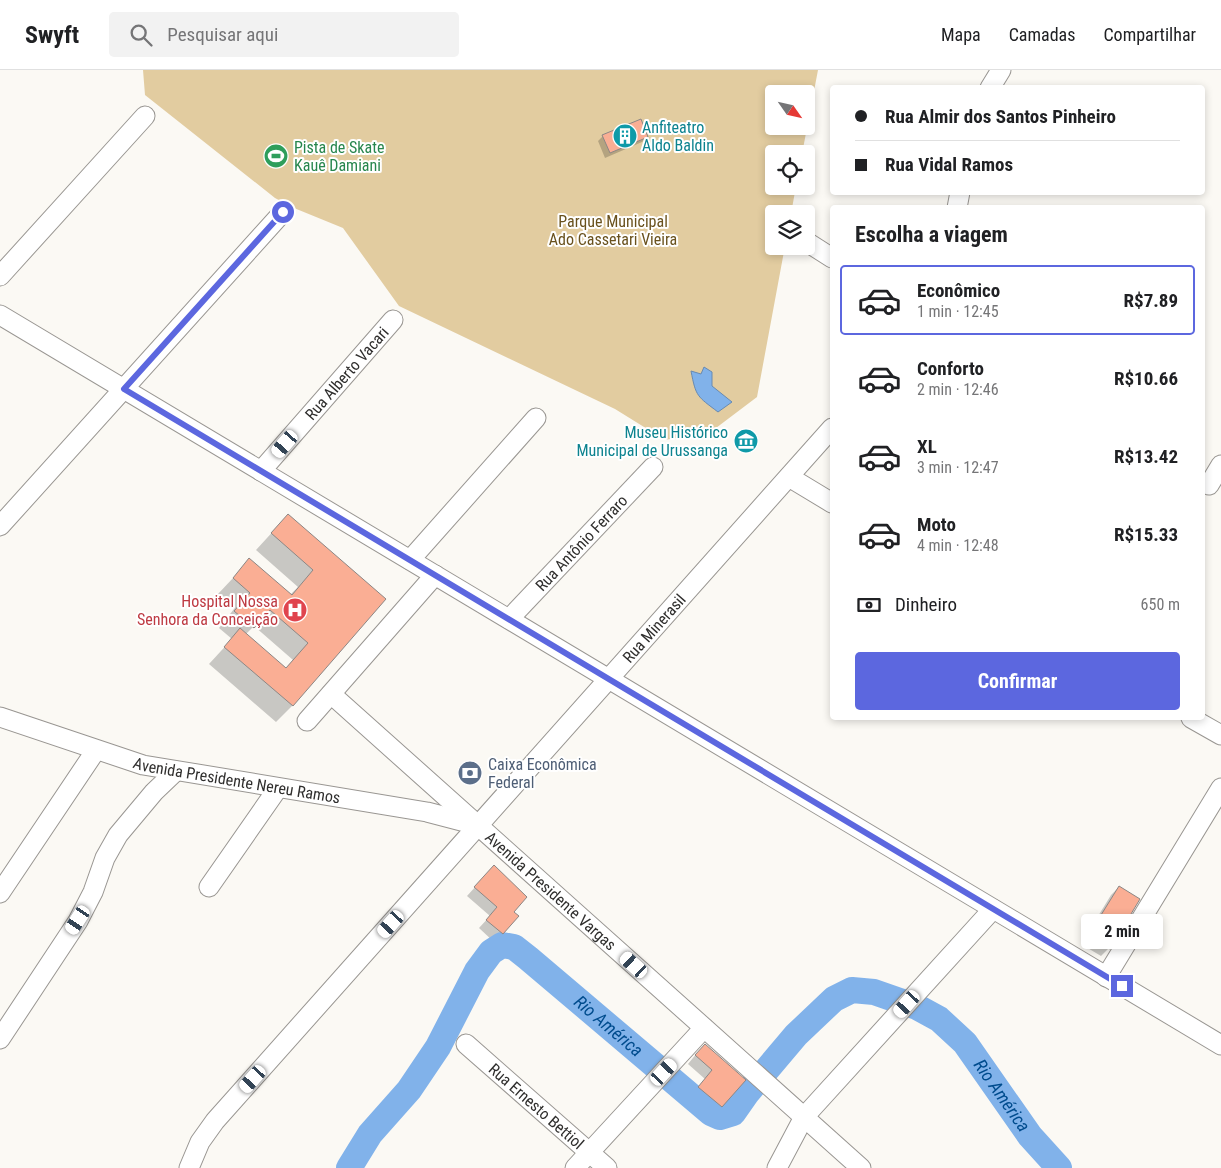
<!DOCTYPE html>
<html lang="pt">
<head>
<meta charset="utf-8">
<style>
	:root { --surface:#fff; --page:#f2f2f2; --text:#202124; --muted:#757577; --line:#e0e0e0; --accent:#5c67df }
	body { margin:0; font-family:"Roboto Condensed",sans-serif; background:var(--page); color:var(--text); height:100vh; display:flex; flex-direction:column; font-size:19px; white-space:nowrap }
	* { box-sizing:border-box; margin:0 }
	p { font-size:16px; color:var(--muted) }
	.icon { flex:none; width:28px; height:28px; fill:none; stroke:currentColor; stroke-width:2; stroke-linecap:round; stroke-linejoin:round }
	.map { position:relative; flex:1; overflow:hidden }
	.panel { position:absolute; left:830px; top:135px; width:375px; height:515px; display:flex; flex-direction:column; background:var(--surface); border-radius:5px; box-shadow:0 2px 8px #0003 }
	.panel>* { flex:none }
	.hud { position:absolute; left:830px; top:15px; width:375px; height:110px; border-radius:5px; box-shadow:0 2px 8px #0003; display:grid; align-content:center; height:110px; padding:0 25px; background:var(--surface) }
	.needle { width:32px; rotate:124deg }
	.fabs { position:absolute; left:765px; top:15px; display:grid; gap:10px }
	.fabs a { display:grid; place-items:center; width:50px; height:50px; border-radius:5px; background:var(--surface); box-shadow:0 2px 8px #0003; font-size:25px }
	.end { position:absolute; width:22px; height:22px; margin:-11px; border:6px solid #5c67df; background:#fff; box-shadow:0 0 0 2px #fff }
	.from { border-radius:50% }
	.bubble { position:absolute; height:35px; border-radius:5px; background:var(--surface); box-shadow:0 2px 8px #0003; font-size:16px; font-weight:700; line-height:35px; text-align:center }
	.car { position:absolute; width:15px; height:30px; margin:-15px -8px; border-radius:6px; box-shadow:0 0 4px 1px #0007; background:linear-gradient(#fff 24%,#345 0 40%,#fff 0 76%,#345 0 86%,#fff 0) }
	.hud b { display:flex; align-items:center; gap:18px; height:48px; font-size:19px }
	.hud b+b { border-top:1px solid var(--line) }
	.hud i { width:12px; height:12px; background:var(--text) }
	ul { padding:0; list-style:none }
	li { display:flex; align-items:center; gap:15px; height:70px; margin:0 10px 8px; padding:0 15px; border:2px solid transparent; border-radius:5px }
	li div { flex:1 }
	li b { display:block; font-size:19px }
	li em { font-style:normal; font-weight:700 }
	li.current { border-color:var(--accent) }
	li>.icon { width:45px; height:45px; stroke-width:1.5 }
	h2 { padding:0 25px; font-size:22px; line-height:60px }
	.pay { display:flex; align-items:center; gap:12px; height:55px; padding:0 25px; font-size:19px }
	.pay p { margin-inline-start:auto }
	.action { display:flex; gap:10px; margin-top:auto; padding:10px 25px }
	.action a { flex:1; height:58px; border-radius:5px; background:var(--accent); color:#fff; font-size:20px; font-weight:700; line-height:58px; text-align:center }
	header { display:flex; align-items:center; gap:30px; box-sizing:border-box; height:70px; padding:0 25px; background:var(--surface); border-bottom:1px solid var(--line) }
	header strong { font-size:24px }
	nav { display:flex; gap:28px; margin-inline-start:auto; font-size:18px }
	.search { width:350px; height:45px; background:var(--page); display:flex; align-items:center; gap:12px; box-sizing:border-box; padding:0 18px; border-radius:5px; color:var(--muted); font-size:19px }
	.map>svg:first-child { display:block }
</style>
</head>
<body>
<header>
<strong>Swyft</strong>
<div class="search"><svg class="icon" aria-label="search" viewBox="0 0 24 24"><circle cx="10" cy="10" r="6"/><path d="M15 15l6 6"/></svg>Pesquisar aqui</div>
<nav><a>Mapa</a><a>Camadas</a><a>Compartilhar</a></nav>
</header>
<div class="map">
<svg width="1221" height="1098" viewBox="0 0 1221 1098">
	<rect width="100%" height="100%" fill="#fbf9f4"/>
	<!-- green -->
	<path fill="#e2cca0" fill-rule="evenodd" d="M 143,0 L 818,0 L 802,84 L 774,84 L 774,116 L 796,116 L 791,144 L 774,144 L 774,176 L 785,176 L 757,327 L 712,361 L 665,370 L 615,339 L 399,236 L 343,158 L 294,138 L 275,128 L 145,25 ZM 774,24 L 806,24 L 806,56 L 774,56 Z"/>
	<!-- water -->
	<path fill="#81b2ea" stroke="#688ab1" d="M 704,297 L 712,302 L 712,316 L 732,332 L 718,342 C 697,326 696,327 691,301 L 701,304 Z"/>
	<!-- shadow -->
	<path fill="#0003" fill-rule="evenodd" d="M 603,66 L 647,67 L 642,72 L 605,88 L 598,71 Z
		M 288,445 L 384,529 L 292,636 L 276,652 L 209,594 L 232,569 L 219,558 L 234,539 L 217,525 L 250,490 L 290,525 L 298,517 L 256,480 ZM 254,556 L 293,590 L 285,599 L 246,564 Z
		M 486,805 L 517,846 L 494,872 L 479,858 L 490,846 L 467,826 Z
		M 1119,817 L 1139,829 L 1109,878 L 1101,886 L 1081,874 L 1111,825 Z
		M 697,983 L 744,1010 L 713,1045 L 691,1025 L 705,1009 L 688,994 Z"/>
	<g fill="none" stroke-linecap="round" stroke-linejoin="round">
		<!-- river -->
		<path stroke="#81b2ea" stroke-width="26" id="s1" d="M 349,1098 L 370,1064 L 409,1020 L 438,977 L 477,901 L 491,882 L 502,875 L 514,877 L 528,888 L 711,1043 L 720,1047 L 733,1043 L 747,1023 L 796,965 L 834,929 L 852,920 L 874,922 L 917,937 L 939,949 L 965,973 L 1030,1066 L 1059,1098"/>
	</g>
	<!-- building -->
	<path fill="#faae94" stroke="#8c8785" d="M 641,49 L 648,67 L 610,83 L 602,65 Z
		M 288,444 L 386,529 L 293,636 L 224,577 L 240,558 L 286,598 L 308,573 L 270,540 L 254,558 L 234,541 L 250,523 L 233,508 L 249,488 L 292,525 L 313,500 L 271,463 Z
		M 494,795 L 527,827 L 514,842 L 519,846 L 503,864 L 486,850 L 497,837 L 474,817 Z
		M 1119,816 L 1140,829 L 1110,879 L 1088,866 Z
		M 705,974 L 746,1010 L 722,1037 L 698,1017 L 712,1000 L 695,985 Z"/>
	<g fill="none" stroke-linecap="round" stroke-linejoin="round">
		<defs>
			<g id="minor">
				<path d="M 990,18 L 1001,0"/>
				<path d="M 957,138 L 960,122"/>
				<path d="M 807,172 L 832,188"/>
				<path d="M 0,206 L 145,46"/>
				<path d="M 0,245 L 1221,975"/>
				<path id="s2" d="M 261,401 L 393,250"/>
				<path d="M 789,407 L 832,433"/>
				<path d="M 1209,415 L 1221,395"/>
				<path d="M 0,456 L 283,142"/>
				<path d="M 410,490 L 536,348"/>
				<path id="s3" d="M 509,549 L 653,397"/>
				<path id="s4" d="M 331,624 L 861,1098"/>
				<path id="s5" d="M 0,647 L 143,695 L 427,742 L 473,754"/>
				<path d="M 1191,648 L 1221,665"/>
				<path d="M 307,651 L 435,505"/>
				<path d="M 209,817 L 278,718"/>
				<path d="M 0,823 L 96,680"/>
				<path d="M 1106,907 L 1221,718"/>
				<path d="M 0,969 L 78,851 L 93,822 L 105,788 L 118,765 L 154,722 L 176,701"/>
				<path id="s6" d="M 466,974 L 607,1098"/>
				<path id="s7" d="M 189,1098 L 200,1072 L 215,1051 L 832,358"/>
				<path d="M 575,1098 L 704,958"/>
				<path d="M 777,1098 L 804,1047 L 993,839"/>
			</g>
		</defs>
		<!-- minor casing -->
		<use href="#minor" stroke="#999692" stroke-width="21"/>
		<!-- minor -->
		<use href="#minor" stroke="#fff" stroke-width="19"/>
	</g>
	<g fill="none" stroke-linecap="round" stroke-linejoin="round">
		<!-- route -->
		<path stroke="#5c67df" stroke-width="6" d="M 283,142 L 124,319 L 1122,916"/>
	</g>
	<!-- icons -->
	<defs>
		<symbol id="building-disc" viewBox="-11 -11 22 22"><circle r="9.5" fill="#0f9aa8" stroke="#fff"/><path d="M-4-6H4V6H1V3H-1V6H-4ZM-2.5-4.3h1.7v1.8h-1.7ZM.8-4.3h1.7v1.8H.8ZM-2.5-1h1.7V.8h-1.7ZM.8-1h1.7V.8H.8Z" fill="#fff"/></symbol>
		<symbol id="stadium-disc" viewBox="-11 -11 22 22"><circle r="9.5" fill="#2e9e5b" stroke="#fff"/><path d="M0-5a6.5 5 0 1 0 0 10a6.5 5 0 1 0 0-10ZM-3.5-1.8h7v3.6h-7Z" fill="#fff"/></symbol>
		<symbol id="museum-disc" viewBox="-11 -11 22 22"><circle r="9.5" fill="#0f9aa8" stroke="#fff"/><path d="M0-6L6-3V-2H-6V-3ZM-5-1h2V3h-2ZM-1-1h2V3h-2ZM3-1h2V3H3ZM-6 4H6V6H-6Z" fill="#fff"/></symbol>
		<symbol id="hospital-disc" viewBox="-11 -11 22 22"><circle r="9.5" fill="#e0444e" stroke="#fff"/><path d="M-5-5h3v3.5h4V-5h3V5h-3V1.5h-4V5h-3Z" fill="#fff"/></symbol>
		<symbol id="bank-disc" viewBox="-11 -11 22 22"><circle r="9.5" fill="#5c6f8a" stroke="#fff"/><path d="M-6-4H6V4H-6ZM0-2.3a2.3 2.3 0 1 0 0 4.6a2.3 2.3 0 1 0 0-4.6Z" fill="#fff"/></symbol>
	</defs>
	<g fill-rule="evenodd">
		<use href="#building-disc" x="611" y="52" width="28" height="28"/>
		<use href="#stadium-disc" x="262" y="72" width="28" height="28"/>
		<use href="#museum-disc" x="732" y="357" width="28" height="28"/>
		<use href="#hospital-disc" x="281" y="526" width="28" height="28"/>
		<use href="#bank-disc" x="456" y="689" width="28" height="28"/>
	</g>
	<g text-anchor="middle" stroke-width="4" stroke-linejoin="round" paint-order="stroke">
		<!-- culture labels -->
		<g font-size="16" fill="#0d838f" stroke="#fff" text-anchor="start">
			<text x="642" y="63">Anfiteatro<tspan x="642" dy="18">Aldo Baldin</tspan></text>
			<text x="728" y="368" text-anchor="end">Museu Histórico<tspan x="728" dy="18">Municipal de Urussanga</tspan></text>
		</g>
		<!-- leisure labels -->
		<g font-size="16" fill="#27864d" stroke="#fff" text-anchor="start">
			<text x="294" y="83">Pista de Skate<tspan x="294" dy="18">Kauê Damiani</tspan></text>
		</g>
		<!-- park labels -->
		<g font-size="16" fill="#69511d" stroke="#fff">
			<text x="613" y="157">Parque Municipal<tspan x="613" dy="18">Ado Cassetari Vieira</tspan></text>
		</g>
		<!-- street labels -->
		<g font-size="16" fill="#2f2e2d" stroke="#fff">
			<text dy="6" stroke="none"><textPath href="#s2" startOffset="130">Rua Alberto Vacari</textPath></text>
			<text dy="6" stroke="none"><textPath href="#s3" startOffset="105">Rua Antônio Ferraro</textPath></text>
			<text dy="6" stroke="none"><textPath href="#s7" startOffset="714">Rua Minerasil</textPath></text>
			<text dy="6" stroke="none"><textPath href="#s5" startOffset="246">Avenida Presidente Nereu Ramos</textPath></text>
			<text dy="6" stroke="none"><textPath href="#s4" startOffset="295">Avenida Presidente Vargas</textPath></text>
			<text dy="6" stroke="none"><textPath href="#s6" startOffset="94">Rua Ernesto Bettiol</textPath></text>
		</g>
		<!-- health labels -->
		<g font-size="16" fill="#be3a42" stroke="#fff" text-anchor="end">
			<text x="278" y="537">Hospital Nossa<tspan x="278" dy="18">Senhora da Conceição</tspan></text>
		</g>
		<!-- service labels -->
		<g font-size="16" fill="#4e5e75" stroke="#fff" text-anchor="start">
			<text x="488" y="700">Caixa Econômica<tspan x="488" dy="18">Federal</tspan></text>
		</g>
		<!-- water labels -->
		<g font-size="18" font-style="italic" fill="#004c8e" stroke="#fff">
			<text dy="6" stroke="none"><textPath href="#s1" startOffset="408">Rio América</textPath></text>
			<text dy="6" stroke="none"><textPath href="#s1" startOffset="931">Rio América</textPath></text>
		</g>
	</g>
</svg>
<div class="fabs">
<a><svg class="needle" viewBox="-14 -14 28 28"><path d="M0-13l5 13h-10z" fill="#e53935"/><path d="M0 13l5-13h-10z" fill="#757577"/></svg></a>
<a><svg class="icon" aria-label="locate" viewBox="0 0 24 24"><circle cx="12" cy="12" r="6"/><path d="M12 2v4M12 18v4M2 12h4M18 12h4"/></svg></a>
<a><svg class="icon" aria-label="layers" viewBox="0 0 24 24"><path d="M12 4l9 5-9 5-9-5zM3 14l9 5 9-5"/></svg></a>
</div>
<i class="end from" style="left:283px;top:142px"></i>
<i class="end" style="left:1122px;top:916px"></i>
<div class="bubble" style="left:1081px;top:844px;width:82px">2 min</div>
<i class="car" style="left:285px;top:374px;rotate:221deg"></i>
<i class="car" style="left:78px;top:850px;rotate:213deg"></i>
<i class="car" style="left:391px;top:854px;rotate:222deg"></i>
<i class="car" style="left:634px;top:895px;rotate:312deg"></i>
<i class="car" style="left:907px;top:934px;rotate:222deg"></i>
<i class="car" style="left:664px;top:1002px;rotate:43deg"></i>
<i class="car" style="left:253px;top:1009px;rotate:222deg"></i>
<div class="hud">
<b><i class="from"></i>Rua Almir dos Santos Pinheiro</b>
<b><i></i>Rua Vidal Ramos</b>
</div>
<section class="panel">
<h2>Escolha a viagem</h2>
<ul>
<li class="current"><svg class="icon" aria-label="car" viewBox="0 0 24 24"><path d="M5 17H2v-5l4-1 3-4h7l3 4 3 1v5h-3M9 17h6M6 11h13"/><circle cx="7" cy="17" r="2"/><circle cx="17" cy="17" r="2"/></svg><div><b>Econômico</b><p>1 min · 12:45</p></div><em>R$7.89</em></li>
<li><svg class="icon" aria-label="car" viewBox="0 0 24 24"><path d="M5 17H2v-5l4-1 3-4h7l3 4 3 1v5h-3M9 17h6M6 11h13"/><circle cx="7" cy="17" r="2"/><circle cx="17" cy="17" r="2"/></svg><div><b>Conforto</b><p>2 min · 12:46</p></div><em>R$10.66</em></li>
<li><svg class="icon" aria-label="car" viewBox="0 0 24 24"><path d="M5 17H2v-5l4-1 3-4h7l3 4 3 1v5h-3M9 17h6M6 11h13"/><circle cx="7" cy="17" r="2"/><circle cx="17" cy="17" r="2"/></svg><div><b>XL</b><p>3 min · 12:47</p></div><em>R$13.42</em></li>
<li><svg class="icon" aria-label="car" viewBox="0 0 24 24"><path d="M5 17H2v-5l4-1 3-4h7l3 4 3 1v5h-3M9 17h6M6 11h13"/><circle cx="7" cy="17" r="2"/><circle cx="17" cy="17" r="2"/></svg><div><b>Moto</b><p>4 min · 12:48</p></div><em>R$15.33</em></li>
</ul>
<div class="pay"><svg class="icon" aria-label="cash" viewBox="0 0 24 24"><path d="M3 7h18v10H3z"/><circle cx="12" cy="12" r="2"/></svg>Dinheiro<p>650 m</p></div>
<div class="action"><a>Confirmar</a></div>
</section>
</div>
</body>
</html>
